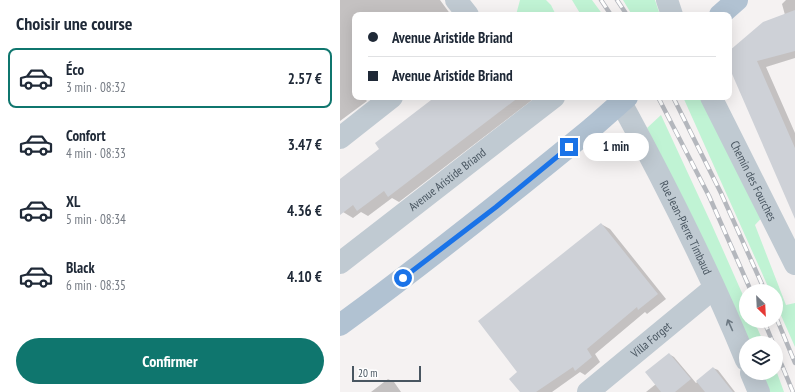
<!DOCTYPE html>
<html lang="fr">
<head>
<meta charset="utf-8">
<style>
	:root { --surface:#fff; --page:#f6f6f7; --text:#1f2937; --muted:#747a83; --line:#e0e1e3; --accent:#0f766e }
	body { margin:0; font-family:"PT Sans Narrow",sans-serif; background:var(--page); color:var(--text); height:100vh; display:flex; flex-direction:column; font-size:15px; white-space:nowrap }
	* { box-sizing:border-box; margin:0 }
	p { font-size:13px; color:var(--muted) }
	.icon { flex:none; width:22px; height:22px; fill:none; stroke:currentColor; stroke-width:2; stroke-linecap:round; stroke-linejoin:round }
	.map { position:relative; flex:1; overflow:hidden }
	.details { display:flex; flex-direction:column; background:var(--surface); width:340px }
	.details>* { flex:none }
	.hud { position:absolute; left:12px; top:12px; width:380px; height:88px; border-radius:8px; box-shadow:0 4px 16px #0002; display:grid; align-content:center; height:88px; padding:0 16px; background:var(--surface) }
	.needle { width:26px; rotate:156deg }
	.controls { position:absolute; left:399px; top:284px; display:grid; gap:8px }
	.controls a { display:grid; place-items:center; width:44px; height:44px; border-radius:50%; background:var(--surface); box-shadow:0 4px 16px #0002; font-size:20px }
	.scale { position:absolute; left:12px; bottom:10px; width:69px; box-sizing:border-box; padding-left:4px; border:2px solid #495661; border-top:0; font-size:11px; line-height:14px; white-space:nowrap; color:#495661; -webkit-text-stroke:3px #fff; paint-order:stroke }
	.end { position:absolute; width:18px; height:18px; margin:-9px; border:5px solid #1a73e8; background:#fff; box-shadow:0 0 0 2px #fff }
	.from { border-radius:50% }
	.bubble { position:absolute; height:28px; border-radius:14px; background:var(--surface); box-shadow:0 4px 16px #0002; font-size:13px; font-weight:800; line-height:28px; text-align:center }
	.hud b { display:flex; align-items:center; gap:14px; height:38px; font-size:15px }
	.hud b+b { border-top:1px solid var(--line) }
	.hud i { width:10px; height:10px; background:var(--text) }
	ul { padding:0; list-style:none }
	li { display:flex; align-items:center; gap:12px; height:60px; margin:0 8px 6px; padding:0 8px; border:2px solid transparent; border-radius:8px }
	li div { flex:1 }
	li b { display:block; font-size:15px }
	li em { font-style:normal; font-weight:800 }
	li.on { border-color:var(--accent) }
	li>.icon { width:36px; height:36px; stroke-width:1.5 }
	h2 { padding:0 16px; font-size:18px; line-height:48px }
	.action { display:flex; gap:8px; margin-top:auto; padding:8px 16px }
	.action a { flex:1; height:46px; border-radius:24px; background:var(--accent); color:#fff; font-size:16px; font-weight:800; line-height:46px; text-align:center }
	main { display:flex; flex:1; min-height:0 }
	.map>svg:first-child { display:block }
</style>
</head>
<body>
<main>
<section class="details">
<h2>Choisir une course</h2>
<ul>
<li class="on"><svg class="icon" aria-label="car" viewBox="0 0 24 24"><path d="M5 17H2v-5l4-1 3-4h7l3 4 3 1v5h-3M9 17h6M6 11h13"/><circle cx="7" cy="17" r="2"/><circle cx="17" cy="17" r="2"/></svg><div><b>Éco</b><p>3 min · 08:32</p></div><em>2.57 €</em></li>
<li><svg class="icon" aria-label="car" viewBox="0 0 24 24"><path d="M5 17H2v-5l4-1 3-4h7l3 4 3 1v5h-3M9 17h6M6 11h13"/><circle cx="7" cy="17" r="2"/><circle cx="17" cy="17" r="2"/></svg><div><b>Confort</b><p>4 min · 08:33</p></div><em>3.47 €</em></li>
<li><svg class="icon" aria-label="car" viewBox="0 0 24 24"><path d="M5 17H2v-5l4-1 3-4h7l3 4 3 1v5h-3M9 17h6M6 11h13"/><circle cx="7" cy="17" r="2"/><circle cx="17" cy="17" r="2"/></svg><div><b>XL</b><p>5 min · 08:34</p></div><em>4.36 €</em></li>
<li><svg class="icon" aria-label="car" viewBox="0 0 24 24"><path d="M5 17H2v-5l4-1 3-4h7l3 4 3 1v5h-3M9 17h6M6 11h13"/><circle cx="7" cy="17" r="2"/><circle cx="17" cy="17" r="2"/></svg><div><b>Black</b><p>6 min · 08:35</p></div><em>4.10 €</em></li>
</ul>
<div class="action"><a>Confirmer</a></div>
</section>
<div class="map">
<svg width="455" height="392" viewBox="0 0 455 392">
	<rect width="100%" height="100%" fill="#f5f2f2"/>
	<!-- green -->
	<path fill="#c0f3d4" d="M 180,0 L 206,0 L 211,5 L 216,15 L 176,15 Z
		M 232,0 L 252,0 L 263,15 L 241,15 Z
		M 283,0 L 315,0 L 320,15 L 292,15 Z
		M 343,97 L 372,97 L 426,213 L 415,225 L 446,305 L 455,303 L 455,347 L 436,304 L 436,291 L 430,291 Z
		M 321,115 L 371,223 L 406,302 L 406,321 L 414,321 L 424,343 L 408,343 L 307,128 Z
		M 436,370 L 444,392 L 430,392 L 422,373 L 436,373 Z"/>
	<!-- shadow -->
	<path fill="#0003" d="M 0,0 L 100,0 L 111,15 L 15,15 L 15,97 L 23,97 L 27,101 L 0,121 Z
		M 446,0 L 455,0 L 455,58 L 426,67 L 455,133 L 455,216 L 389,64 L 389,53 L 445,15 L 442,4 Z
		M 96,97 L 196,97 L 59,202 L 52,198 L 28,216 L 21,212 L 13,218 L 3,212 L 0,208 L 0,180 L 41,149 Z
		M 261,224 L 270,229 L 326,299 L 307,314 L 305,312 L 255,354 L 260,362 L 245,375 L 240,372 L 212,392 L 181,392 L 179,372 Z
		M 329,354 L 334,357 L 356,383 L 373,368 L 378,370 L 395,392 L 306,392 L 316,384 Z
		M 48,379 L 54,382 L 61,392 L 31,392 Z"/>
	<!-- building -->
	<path fill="#ced1d7" d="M 455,10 L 455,51 L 417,61 L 455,148 L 455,219 L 389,67 L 389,51 L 423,22 Z
		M 95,97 L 179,97 L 48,197 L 44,191 L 17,211 L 13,205 L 0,215 L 0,179 L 39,149 L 35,143 Z
		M 261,223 L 318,294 L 298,310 L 297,307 L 247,349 L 252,357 L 235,371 L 233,367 L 196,392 L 180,392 L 169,379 L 177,372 L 138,321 Z
		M 329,353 L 351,379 L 335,392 L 321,392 L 305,372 Z
		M 373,367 L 393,392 L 365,392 L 356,381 Z"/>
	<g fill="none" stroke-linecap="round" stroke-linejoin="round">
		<!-- minor -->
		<g stroke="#c0cad2" stroke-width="22">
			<path d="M 116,0 L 128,15"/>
			<path d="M 327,0 L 332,15"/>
			<path id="s1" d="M 278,97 C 325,183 369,270 406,360"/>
			<path id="s2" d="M 371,97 L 455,264"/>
			<path d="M 0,138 L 52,97"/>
			<path id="s3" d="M 0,263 L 214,97"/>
			<path d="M 411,373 L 419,392"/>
			<path id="s4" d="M 248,392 L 374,288"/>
		</g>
		<!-- major -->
		<path stroke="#b1c2d2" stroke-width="22" d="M 380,15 L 397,0
			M 0,325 C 86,262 170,195 253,127"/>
		<defs>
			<path id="rail" d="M 261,0 L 271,15
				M 277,0 L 287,15
				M 318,97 L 369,196 L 411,291
				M 333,97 L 381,193 L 425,291
				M 436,317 L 455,363
				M 424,321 L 433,343
				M 436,351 L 453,392"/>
		</defs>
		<!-- rail casing -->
		<use href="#rail" stroke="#b4b7bd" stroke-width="4.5"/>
		<!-- rail -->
		<use href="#rail" stroke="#fff" stroke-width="3" stroke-dasharray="9" stroke-linecap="butt"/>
		<!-- major-bridge -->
		<path stroke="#b1c2d2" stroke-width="22" d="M 253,127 L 287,97"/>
	</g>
	<!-- one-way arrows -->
	<defs><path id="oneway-shaft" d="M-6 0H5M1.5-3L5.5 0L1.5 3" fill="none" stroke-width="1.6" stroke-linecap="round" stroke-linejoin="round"/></defs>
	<use stroke="#6d7983" href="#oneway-shaft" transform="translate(390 325) rotate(-114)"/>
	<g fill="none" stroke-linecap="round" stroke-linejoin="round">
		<!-- route -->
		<path stroke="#1a73e8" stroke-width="5" d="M 63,278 L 156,207 L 229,147"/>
	</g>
	<g text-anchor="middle" stroke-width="3.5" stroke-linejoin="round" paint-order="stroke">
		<!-- street labels -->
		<g font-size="12" fill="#495661" stroke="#fff">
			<text dy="4" stroke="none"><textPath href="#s3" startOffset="136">Avenue Aristide Briand</textPath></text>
			<text dy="4" stroke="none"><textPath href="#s2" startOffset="94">Chemin des Fourches</textPath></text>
			<text dy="4" stroke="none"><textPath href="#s1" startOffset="147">Rue Jean-Pierre Timbaud</textPath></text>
			<text dy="4" stroke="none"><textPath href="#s4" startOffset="82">Villa Forget</textPath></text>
		</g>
	</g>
</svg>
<div class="controls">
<a><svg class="needle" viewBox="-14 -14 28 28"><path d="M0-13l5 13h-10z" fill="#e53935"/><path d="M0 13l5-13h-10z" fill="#747a83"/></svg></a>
<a><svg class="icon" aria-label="layers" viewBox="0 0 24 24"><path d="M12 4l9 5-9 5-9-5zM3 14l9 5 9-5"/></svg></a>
</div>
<div class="scale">20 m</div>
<i class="end from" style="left:63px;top:278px"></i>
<i class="end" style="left:229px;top:147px"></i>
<div class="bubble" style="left:243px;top:133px;width:66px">1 min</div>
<div class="hud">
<b><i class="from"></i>Avenue Aristide Briand</b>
<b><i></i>Avenue Aristide Briand</b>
</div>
</div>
</main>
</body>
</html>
